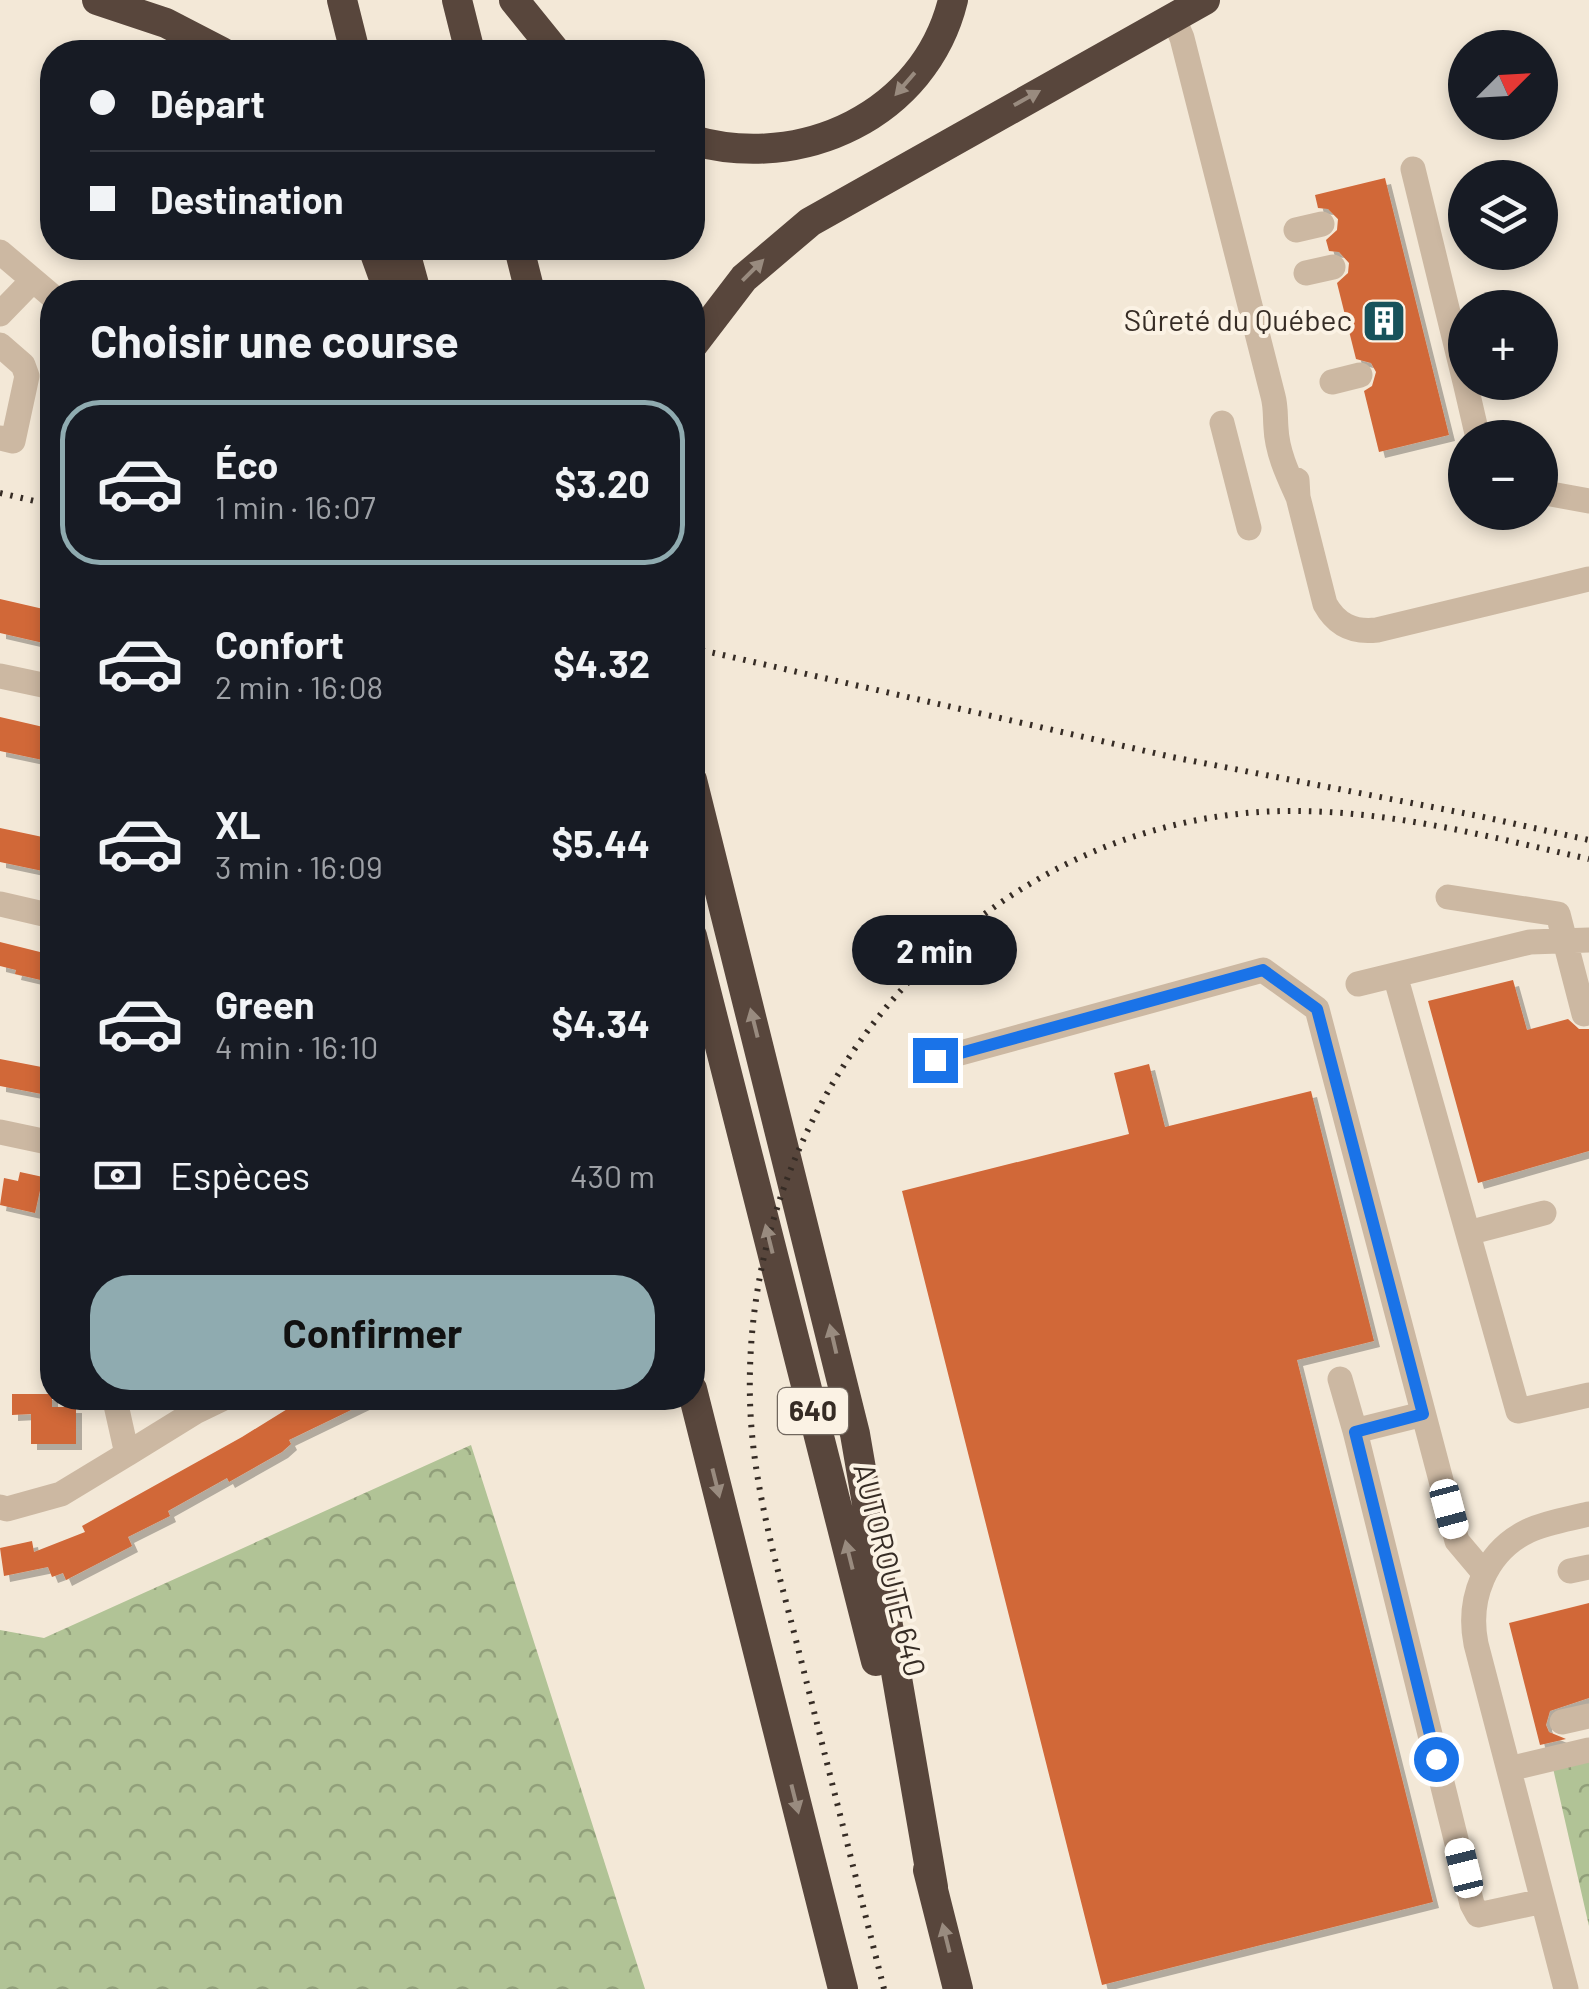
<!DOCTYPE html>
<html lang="fr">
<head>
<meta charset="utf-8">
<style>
	:root { --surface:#171b24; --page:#20242c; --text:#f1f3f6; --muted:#9ea1a6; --line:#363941; --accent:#8fabb0 }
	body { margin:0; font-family:Barlow,sans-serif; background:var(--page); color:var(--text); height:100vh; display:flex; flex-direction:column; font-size:38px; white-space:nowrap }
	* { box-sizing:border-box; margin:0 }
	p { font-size:32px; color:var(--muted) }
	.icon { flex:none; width:55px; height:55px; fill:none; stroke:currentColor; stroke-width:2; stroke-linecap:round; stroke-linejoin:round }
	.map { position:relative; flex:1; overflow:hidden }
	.details { position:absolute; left:40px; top:280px; width:665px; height:1130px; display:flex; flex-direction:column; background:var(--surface); border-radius:40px; box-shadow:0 5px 15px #0003 }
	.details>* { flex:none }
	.top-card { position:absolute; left:40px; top:40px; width:665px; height:220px; border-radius:40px; box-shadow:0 5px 15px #0003; display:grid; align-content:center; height:220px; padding:0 50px; background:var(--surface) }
	.needle { width:65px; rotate:66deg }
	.fabs { position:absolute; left:1448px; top:30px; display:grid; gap:20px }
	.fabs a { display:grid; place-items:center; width:110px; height:110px; border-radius:50%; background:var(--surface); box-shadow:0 5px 15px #0003; font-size:50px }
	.end { position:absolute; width:45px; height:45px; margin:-22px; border:12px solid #1a73e8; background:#fff; box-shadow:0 0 0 5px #fff }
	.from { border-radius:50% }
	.bubble { position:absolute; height:70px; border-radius:35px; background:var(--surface); box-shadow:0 5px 15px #0003; font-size:32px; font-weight:700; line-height:70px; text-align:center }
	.car { position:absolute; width:30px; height:60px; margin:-30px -15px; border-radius:12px; box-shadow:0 0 8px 2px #0007; background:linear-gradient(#fff 24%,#345 0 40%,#fff 0 76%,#345 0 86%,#fff 0) }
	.top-card b { display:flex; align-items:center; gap:35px; height:95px; font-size:38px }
	.top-card b+b { border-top:2px solid var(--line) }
	.top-card i { width:25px; height:25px; background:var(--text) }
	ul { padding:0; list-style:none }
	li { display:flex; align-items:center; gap:30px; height:165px; margin:0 20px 15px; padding:0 30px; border:5px solid transparent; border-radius:40px }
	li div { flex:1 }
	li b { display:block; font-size:38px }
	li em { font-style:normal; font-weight:700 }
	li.active { border-color:var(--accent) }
	li>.icon { width:90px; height:90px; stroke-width:1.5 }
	h2 { padding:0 50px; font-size:45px; line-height:120px }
	.pay { display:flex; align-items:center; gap:25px; height:110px; padding:0 50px; font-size:38px }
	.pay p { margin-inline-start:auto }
	.primary-button { display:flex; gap:20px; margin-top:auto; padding:20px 50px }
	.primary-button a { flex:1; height:115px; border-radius:40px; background:var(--accent); color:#111; font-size:40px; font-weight:700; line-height:115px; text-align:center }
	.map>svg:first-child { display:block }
</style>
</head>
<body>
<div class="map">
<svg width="1589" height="1989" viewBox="0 0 1589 1989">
	<defs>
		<pattern id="forest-crowns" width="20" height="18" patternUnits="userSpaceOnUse" patternTransform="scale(2.5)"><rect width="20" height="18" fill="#b1c396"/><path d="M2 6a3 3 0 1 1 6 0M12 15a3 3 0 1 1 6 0" fill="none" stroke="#919f7a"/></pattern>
		<filter id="shadow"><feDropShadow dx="6" dy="6" stdDeviation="0" flood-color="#0004"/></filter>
	</defs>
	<rect width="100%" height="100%" fill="#f3e8d7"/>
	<!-- forest -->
	<path fill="url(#forest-crowns)" d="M 471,1445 L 645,1989 L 0,1989 L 0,1630 L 44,1638 Z
		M 1589,1746 L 1589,1926 L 1550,1755 Z"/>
	<!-- building -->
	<path fill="#d16738" filter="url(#shadow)" d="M 1385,178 L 1449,435 L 1379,452 L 1364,391 L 1372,386 L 1376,372 L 1371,363 L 1356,359 L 1337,283 L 1348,273 L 1349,263 L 1339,252 L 1329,251 L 1326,240 L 1337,230 L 1338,219 L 1328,209 L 1318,208 L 1315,195 Z
		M 0,599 L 52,611 L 52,645 L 0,633 Z
		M 0,717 L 52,729 L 52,762 L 0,751 Z
		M 0,828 L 52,839 L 52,873 L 0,862 Z
		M 0,942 L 52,955 L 49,982 L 15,974 L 16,970 L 0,966 Z
		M 1513,980 L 1527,1030 L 1568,1019 L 1579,1029 L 1589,1029 L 1589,1151 L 1478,1183 L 1428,1001 Z
		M 0,1059 L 52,1069 L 52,1096 L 0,1086 Z
		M 1149,1064 L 1165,1127 L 1311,1091 L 1374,1341 L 1297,1360 L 1433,1902 L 1102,1985 L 902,1191 L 1129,1134 L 1114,1073 Z
		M 20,1172 L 43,1177 L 35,1213 L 0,1205 L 4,1178 L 18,1181 Z
		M 12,1394 L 52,1394 L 52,1407 L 76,1407 L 76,1444 L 31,1444 L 31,1414 L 12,1415 Z
		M 305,1398 L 376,1398 L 289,1440 L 291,1444 L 282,1452 L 229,1482 L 227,1478 L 168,1511 L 170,1516 L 128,1537 L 132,1546 L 66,1580 L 63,1573 L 52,1577 L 48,1567 L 4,1576 L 0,1548 L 32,1541 L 34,1552 L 85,1532 L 82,1526 L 242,1437 Z
		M 1589,1603 L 1589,1698 L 1550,1711 L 1546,1725 L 1549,1732 L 1566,1739 L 1540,1745 L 1509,1623 Z"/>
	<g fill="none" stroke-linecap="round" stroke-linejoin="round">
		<!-- minor -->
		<path stroke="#ccb8a2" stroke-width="25" d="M 1173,17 L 1182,38 L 1273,396 C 1276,407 1275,416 1276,428 C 1277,452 1288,475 1298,497
			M 1413,169 L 1465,382
			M 1296,230 L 1322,224
			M 0,252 L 52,296
			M 1306,273 L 1333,267
			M 0,314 L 33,280
			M 0,345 L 23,365 L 27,376 L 13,441 L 0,438
			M 1332,382 L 1360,375
			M 1465,382 L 1478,438
			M 1222,423 L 1249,528
			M 1297,480 L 1298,497 L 1325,604 C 1336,624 1353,633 1377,630 L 1589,579
			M 1540,492 L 1589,501
			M 0,676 L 52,687
			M 1448,897 L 1558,914 L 1584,1014
			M 0,904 L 52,916
			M 1395,975 L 1518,1411 L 1589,1395
			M 1358,984 L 1530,942 L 1589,940
			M 935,1060 L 1263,970 L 1317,1009 L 1457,1541 L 1484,1573
			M 0,1132 L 52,1143
			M 1468,1233 L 1544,1213
			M 1340,1379 L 1355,1431
			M 182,1398 L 195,1412 L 224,1398
			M 1423,1414 L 1355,1431 L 1472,1904 L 1478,1915 L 1543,1901
			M 127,1454 L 195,1412
			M 0,1507 L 7,1509 L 61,1494 L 127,1454 L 116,1405 L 124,1398
			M 1570,1571 L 1589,1567
			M 1562,1722 L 1589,1716
			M 1509,1769 L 1589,1750
			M 1566,1989 L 1476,1644 C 1467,1599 1485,1552 1528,1531 C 1547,1522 1569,1519 1589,1514"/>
		<!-- highway -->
		<path stroke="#58463c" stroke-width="30" d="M 97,0 L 166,23 L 222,52
			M 342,0 L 355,52
			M 457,0 L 470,52
			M 514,0 L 556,52
			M 692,140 C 801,172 925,115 953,0
			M 373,248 L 389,292
			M 404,248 L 416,292
			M 519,248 L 530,292
			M 692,346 L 744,278 L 810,222 L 1205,0
			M 692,780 L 855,1434 L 933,1887
			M 692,936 L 876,1661
			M 692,1389 L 843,1989
			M 928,1870 L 958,1989"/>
		<!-- rail -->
		<path stroke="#362c25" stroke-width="6" stroke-dasharray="2.5 8" stroke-linecap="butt" d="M 0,493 L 52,505
			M 692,648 L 1172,757 L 1479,816 L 1589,840
			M 884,1989 C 856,1878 828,1767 800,1656 C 779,1572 752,1487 750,1400 C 742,1107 959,833 1259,812 C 1371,805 1481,835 1589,859"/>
	</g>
	<!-- one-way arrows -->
	<defs><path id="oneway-solid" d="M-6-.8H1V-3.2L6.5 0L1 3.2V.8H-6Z" transform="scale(2.5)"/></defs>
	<g fill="#998b7f">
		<use href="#oneway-solid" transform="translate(905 84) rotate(131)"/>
		<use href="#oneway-solid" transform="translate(1027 98) rotate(-29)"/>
		<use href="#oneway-solid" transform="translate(753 270) rotate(-45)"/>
		<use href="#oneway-solid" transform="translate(754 1023) rotate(-104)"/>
		<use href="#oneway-solid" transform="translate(769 1239) rotate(-104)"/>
		<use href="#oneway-solid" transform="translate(833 1339) rotate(-103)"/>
		<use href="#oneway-solid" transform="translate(716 1483) rotate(76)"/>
		<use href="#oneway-solid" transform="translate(849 1555) rotate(-104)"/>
		<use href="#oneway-solid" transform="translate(795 1799) rotate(76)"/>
		<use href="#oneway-solid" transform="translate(946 1938) rotate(-104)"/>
	</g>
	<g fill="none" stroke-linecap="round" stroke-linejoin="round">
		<!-- route -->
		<path stroke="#1a73e8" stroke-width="12" d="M 935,1060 L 1263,970 L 1317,1009 L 1423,1414 L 1355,1432 L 1436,1759"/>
	</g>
	<!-- icons -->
	<defs>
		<symbol id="building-square" viewBox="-11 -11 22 22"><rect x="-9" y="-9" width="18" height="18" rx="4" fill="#17525b" stroke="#fbf2e4"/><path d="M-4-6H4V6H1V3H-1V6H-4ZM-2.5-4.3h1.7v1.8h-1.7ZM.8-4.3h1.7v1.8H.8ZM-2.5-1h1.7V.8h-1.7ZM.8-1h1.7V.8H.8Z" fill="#fff"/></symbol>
	</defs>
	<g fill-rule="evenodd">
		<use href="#building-square" x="1359" y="296" width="50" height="50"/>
	</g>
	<g text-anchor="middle" stroke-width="8" stroke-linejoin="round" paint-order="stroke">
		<!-- shield labels -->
		<rect fill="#fbf2e4" stroke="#71675e" stroke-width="2.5" x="778" y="1388" width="70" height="46" rx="8"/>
		<g font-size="28" font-weight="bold" fill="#362c25">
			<text x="813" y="1421">640</text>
		</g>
		<!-- poi labels -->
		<g font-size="30" fill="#362c25" stroke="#fbf2e4" text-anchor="end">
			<text x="1352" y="331">Sûreté du Québec</text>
		</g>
		<!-- street labels -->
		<g font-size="30" fill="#362c25" stroke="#fbf2e4">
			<text transform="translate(889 1570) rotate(76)" y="10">AUTOROUTE 640</text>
		</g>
	</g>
</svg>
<div class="fabs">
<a><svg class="needle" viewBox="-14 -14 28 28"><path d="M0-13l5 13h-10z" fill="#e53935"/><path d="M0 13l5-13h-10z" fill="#9ea1a6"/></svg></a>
<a><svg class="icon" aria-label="layers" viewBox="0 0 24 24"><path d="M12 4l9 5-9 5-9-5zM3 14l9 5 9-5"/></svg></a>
<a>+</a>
<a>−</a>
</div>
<i class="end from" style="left:1436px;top:1759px"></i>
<i class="end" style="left:935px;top:1060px"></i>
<div class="bubble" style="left:852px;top:915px;width:165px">2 min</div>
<i class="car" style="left:1449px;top:1509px;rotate:165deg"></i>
<i class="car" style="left:1464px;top:1868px;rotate:346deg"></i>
<div class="top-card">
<b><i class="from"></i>Départ</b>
<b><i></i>Destination</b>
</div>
<section class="details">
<h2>Choisir une course</h2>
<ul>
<li class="active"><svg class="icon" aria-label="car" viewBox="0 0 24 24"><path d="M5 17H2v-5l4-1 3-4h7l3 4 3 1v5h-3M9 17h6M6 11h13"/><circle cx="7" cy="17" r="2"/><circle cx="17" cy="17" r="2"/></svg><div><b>Éco</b><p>1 min · 16:07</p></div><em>$3.20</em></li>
<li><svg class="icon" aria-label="car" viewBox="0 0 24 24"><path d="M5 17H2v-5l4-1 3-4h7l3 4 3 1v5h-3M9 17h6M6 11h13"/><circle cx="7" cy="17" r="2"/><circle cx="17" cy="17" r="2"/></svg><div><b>Confort</b><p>2 min · 16:08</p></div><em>$4.32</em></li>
<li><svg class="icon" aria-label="car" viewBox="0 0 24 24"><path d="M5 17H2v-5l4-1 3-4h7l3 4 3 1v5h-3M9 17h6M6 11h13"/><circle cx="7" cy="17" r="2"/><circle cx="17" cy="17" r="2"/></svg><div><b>XL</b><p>3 min · 16:09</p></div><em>$5.44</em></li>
<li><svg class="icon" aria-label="car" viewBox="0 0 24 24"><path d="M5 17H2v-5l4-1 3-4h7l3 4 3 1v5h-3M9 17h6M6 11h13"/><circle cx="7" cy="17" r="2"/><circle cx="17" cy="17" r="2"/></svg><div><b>Green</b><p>4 min · 16:10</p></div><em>$4.34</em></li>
</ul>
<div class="pay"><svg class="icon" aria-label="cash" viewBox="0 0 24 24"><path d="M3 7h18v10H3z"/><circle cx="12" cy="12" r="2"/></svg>Espèces<p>430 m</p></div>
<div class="primary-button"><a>Confirmer</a></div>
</section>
</div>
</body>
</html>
